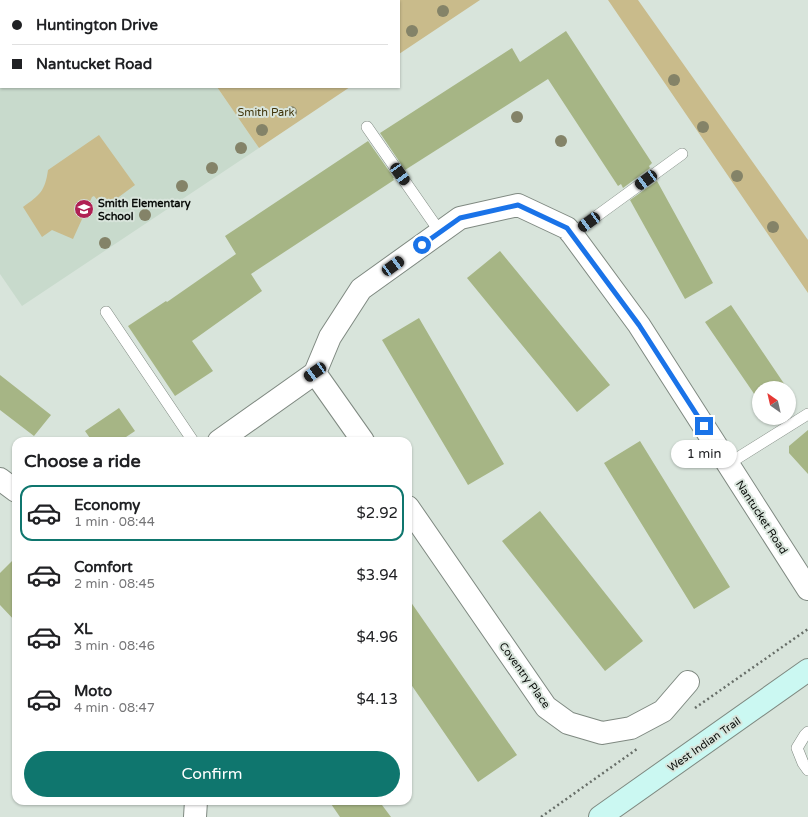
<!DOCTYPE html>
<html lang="en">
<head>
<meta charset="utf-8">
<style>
	:root { --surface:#fff; --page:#f6f6f6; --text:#202124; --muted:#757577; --line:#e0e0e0; --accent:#0f766e }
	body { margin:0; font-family:"Varela Round",sans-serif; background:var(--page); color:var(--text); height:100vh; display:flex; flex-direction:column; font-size:15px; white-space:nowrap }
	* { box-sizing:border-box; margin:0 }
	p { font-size:13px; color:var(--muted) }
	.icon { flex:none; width:22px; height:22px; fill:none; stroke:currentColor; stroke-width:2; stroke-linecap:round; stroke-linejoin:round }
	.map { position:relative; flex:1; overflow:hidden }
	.details { position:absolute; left:12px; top:437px; width:400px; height:368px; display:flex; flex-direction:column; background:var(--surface); border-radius:12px; box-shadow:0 1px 3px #0004 }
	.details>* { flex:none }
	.guide { position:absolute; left:0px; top:0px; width:400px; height:88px; box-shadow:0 1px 3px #0004; display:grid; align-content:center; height:88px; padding:0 12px; background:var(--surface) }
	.needle { width:26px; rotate:326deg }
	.controls { position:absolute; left:752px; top:381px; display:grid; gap:8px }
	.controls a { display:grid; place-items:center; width:44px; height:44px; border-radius:50%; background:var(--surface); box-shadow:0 1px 3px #0004; font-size:20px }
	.end { position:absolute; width:18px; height:18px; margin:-9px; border:5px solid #1a73e8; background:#fff; box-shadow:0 0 0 2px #fff }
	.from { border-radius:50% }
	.bubble { position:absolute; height:28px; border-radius:14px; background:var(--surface); box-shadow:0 1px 3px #0004; font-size:13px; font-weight:600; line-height:28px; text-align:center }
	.car { position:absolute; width:12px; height:24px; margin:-12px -6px; border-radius:5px; box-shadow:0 0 3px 1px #0007; background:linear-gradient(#222 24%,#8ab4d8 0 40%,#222 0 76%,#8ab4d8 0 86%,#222 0) }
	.guide b { display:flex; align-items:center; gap:14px; height:38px; font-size:15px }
	.guide b+b { border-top:1px solid var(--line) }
	.guide i { width:10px; height:10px; background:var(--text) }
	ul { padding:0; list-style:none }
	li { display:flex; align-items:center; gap:12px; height:56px; margin:0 8px 6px; padding:0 4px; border:2px solid transparent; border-radius:12px }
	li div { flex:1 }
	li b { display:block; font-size:15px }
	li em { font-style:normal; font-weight:600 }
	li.active { border-color:var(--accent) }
	li>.icon { width:36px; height:36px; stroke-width:1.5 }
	h2 { padding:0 12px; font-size:18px; line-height:48px }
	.action { display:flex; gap:8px; margin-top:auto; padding:8px 12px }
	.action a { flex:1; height:46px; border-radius:24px; background:var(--accent); color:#fff; font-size:16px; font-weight:600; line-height:46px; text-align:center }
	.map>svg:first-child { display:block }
</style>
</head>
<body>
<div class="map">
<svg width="808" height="817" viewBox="0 0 808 817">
	<rect width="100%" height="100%" fill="#d8e4db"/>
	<!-- built -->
	<path fill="#c8dacc" d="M 0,0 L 156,0 L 157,1 L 1,1 L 1,87 L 217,87 L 259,148 L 22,306 L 0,274 Z"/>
	<!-- green -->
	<path fill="#c9bb8b" d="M 156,0 L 480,0 L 399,54 L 399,1 Z
		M 608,0 L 638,0 L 808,240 L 808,293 Z
		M 217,87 L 350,87 L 259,148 Z
		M 99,135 L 135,185 L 104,208 L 94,196 L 92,197 L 73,239 L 52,230 L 42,237 L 23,207 C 40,195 45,191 48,170 Z"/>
	<!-- building -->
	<path fill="#a6b585" d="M 566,31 L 652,163 L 649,166 L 650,168 L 623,188 L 621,184 L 618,186 L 548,79 L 405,170 L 380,133 L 512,48 L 520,62 Z
		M 368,141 L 394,178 L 393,178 L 394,180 L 251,274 L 262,291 L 192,341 L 213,371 L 175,396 L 128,326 L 166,301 L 167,302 L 236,254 L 225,236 Z
		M 657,181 L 713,283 L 685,299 L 630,200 Z
		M 500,251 L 610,385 L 577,412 L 467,278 Z
		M 731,305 L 787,388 L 759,388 L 759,401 L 705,322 Z
		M 419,318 L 504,464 L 468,485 L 382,340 Z
		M 0,375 L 51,415 L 34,436 L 0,410 Z
		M 119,408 L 135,431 L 120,441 L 92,441 L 85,431 Z
		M 808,430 L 808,474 L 789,453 L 789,446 Z
		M 640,441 L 730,587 L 694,609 L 604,463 Z
		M 540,511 L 643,641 L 605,671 L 502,541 Z
		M 16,557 L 16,622 L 0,605 L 0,573 Z
		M 408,598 L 517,755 L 478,782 L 408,680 Z
		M 329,801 L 379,801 L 391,817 L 340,817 Z"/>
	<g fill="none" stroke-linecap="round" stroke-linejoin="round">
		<defs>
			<path id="service" d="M 367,127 L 440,232
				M 572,234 L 682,154
				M 106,312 L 193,441
				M 728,464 L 808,414
				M 808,732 L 805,735 L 797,748 L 803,763 L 808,770"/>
			<path id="minor" d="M 315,373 L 363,441
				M 219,441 L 315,373 L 330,337 L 361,289 L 460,218 L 518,205 L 567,228 L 572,234 L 639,325 L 808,589
				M 0,479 L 16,491
				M 408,507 L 546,707 L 568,723 L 602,733 L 631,728 L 663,711 L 688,682
				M 195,817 L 196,801"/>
			<path id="secondary" d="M 600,817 L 808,670"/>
		</defs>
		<!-- service casing -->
		<use href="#service" stroke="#7f8981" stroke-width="12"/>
		<!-- minor casing -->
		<use href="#minor" stroke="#7f8981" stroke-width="24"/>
		<!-- secondary casing -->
		<use href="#secondary" stroke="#7f8981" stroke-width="24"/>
		<!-- path -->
		<path stroke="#676e68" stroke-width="2.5" stroke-dasharray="2 3" stroke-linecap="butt" d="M 695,708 L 808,629
			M 541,817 L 637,749"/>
		<!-- service -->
		<use href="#service" stroke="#fff" stroke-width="11"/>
		<!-- minor -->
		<use href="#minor" stroke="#fff" stroke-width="22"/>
		<!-- secondary -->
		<use href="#secondary" stroke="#cbf8f2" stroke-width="22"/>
	</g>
	<!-- trees -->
	<g fill="#848368">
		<circle cx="443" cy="11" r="6"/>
		<circle cx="412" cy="31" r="6"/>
		<circle cx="674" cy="80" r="6"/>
		<circle cx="291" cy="112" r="6"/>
		<circle cx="517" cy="117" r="6"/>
		<circle cx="703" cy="127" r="6"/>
		<circle cx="262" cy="130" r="6"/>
		<circle cx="561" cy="141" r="6"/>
		<circle cx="241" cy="148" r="6"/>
		<circle cx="212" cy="168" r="6"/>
		<circle cx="737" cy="176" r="6"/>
		<circle cx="182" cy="186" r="6"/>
		<circle cx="145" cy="215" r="6"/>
		<circle cx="773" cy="227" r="6"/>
		<circle cx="105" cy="243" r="6"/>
	</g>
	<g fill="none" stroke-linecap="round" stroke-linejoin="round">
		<!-- route -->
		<path stroke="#1a73e8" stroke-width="5" d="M 422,245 L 460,218 L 518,205 L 567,228 L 639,325 L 704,426"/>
	</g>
	<!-- icons -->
	<defs>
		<symbol id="school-disc" viewBox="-11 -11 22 22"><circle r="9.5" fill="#b02054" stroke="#d8e4db"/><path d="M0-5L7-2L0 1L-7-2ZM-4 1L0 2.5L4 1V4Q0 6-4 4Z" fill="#fff"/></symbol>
	</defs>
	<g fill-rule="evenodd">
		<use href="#school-disc" x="73" y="198" width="22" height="22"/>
	</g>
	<g text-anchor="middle" stroke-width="4" stroke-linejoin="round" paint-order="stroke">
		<!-- park labels -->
		<g font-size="11" fill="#3f340a" stroke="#d8e4db">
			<text x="266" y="116">Smith Park</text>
		</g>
		<!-- poi labels -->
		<g font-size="11" font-weight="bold" fill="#0a0d0a" stroke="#d8e4db" text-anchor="start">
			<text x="98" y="207">Smith Elementary<tspan x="98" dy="13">School</tspan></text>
		</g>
		<!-- street labels -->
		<g font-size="11" fill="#0a0d0a" stroke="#d8e4db">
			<text transform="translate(762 517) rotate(57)" y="4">Nantucket Road</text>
			<text transform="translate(525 675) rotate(54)" y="4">Coventry Place</text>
			<text transform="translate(704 744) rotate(-35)" y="4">West Indian Trail</text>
		</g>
	</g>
</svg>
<div class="controls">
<a><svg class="needle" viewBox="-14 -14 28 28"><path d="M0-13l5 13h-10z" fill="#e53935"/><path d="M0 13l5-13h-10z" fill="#757577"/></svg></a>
</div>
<i class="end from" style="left:422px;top:245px"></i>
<i class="end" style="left:704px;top:426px"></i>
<div class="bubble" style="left:671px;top:440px;width:66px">1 min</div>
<i class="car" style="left:400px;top:174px;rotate:145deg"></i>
<i class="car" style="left:646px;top:180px;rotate:234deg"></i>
<i class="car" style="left:589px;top:222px;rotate:234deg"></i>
<i class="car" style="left:393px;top:266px;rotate:54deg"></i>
<i class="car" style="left:315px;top:372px;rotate:235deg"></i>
<div class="guide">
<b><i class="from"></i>Huntington Drive</b>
<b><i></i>Nantucket Road</b>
</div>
<section class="details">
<h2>Choose a ride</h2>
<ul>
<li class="active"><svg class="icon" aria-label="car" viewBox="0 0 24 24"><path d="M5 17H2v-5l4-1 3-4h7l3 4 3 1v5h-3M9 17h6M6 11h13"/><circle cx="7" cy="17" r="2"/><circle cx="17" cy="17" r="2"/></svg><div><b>Economy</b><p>1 min · 08:44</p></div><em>$2.92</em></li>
<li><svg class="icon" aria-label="car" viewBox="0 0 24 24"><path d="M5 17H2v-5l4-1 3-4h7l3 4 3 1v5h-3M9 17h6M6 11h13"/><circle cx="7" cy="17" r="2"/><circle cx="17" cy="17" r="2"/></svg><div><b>Comfort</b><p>2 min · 08:45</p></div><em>$3.94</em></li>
<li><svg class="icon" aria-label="car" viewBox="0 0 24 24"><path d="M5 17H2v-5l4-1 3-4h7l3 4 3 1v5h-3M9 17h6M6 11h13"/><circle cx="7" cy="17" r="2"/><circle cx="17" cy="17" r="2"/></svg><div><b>XL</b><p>3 min · 08:46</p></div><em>$4.96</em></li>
<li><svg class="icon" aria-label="car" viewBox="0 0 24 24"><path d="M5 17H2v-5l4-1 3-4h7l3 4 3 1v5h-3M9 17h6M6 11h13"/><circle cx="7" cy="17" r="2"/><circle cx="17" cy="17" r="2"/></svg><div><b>Moto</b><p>4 min · 08:47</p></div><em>$4.13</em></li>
</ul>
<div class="action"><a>Confirm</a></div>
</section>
</div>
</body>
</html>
